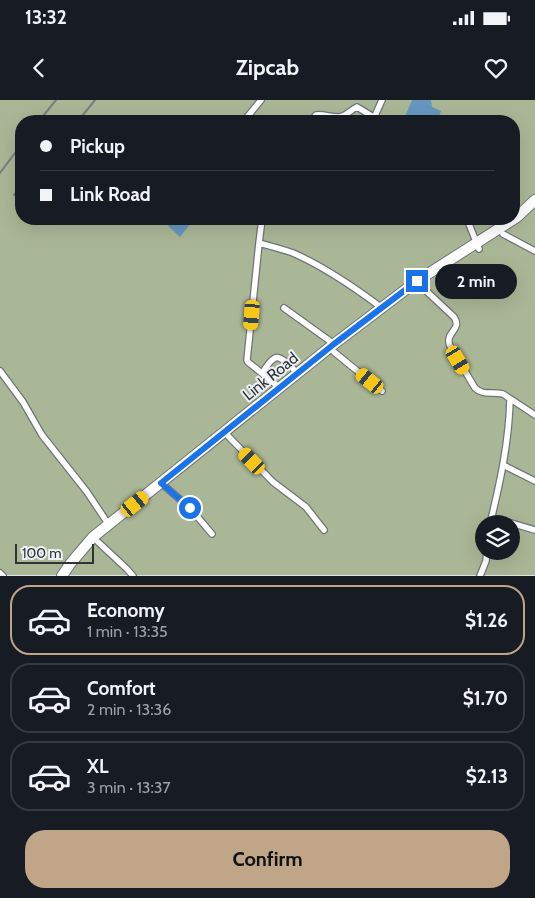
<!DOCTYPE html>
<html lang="en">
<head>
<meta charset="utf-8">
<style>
	:root { --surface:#171b24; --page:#20242c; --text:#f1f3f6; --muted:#9ea1a6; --line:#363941; --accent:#c0a589 }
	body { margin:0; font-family:Cabin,sans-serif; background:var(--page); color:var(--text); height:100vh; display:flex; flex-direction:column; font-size:19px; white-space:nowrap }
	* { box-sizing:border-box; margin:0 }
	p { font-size:16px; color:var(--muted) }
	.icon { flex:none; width:28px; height:28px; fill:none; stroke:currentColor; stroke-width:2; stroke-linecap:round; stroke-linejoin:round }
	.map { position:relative; height:476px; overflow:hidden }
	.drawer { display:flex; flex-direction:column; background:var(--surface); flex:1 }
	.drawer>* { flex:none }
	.banner { position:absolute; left:15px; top:15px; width:505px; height:110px; border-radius:20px; box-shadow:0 5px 20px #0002; display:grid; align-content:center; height:110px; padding:0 25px; background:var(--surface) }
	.buttons { position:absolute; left:475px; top:415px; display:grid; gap:10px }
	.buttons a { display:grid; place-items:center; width:45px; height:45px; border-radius:50%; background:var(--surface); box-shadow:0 5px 20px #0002; font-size:25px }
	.scale { position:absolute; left:15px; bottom:12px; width:79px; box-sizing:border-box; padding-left:5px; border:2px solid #313234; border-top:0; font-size:14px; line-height:18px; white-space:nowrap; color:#313234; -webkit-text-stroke:4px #ecf1f5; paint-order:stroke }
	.end { position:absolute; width:22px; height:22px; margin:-11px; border:6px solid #1a73e8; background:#fff; box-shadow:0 0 0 2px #fff }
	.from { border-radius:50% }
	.bubble { position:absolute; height:35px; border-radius:18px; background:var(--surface); box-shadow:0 5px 20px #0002; font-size:16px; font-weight:700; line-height:35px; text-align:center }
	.car { position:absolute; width:15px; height:30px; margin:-15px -8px; border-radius:6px; box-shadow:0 0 4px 1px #0007; background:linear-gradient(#f5c518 24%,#345 0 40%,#f5c518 0 76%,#345 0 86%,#f5c518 0) }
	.banner b { display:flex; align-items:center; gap:18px; height:48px; font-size:19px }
	.banner b+b { border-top:1px solid var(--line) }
	.banner i { width:12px; height:12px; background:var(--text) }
	ul { padding:9px 0 0; list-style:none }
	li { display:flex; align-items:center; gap:15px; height:70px; margin:0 10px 8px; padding:0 15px; border:2px solid var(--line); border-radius:20px }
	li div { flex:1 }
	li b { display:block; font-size:19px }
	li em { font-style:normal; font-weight:700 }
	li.current { border-color:var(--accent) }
	li>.icon { width:45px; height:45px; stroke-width:1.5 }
	.cta { display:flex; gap:10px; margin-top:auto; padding:10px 25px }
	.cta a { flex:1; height:58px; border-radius:20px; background:var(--accent); color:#111; font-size:20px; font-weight:700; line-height:58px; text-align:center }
	.status { display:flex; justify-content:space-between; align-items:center; height:35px; padding:0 25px; background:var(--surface); direction:ltr }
	.status svg { height:14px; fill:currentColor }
	header { display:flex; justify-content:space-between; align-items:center; height:65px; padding:0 25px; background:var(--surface); font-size:22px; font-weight:700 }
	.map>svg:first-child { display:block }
</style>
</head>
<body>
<div class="status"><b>13:32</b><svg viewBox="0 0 49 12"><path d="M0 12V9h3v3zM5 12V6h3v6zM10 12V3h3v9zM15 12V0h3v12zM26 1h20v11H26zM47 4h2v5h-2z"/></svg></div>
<header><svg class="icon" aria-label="back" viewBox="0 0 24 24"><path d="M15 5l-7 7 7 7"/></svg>Zipcab<svg class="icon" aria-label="heart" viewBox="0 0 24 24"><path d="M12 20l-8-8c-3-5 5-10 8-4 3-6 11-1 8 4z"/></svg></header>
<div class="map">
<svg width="535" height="476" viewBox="0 0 535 476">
	<rect width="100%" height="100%" fill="#dfe3e8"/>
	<!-- green -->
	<path fill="#aab796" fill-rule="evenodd" d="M 0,0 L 535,0 L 535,475 L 0,475 ZM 21,21 L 514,21 L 514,119 L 21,119 ZM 484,424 L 511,424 L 511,451 L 484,451 Z"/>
	<!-- water -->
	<path fill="#6597bf" d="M 412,0 L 431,0 L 432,7 L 441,11 L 437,21 L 405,21 L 407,17 L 406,14 Z
		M 161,119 L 194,119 L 180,137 Z"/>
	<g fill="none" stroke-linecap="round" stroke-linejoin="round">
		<defs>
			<path id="street" d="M 374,18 L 382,0
				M 244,21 L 261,0
				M 311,21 L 316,15 C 324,14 330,17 338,17 C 346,17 350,10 357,7 L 380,21
				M 467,119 L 479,149
				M 503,134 L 535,151
				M 259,143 L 262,119
				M 421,186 L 454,217 C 463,230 444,232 450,246 L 475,288 C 483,296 493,291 503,294 L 535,315
				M 284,208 L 334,244
				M 334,252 L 382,291
				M 0,271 L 23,302 L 42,335 L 87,392 L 109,425
				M 262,273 C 265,269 270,260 275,258 C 281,255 293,269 297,273
				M 280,288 L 248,262 L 247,260 L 259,143 C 270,146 282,149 293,153 C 325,167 354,187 382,208
				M 228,336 L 273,382 L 306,407 L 324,430
				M 503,365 L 535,381
				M 161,383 L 190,408 L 212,434
				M 491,419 L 504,421 L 535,430
				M 490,424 C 500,383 509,342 510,299
				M 98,442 L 127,469 L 133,476
				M 0,473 L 3,476
				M 480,476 L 486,461 L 487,451"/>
			<path id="highway" d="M 62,476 L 70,464 L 93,437 L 334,244 L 417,181 L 517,117 L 535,100"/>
		</defs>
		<!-- street casing -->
		<use href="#street" stroke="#707479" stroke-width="8"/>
		<!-- highway casing -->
		<use href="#highway" stroke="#707479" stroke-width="12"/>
		<!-- street -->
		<use href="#street" stroke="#fff" stroke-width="5.5"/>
		<!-- highway -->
		<use href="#highway" stroke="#fff" stroke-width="10"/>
		<!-- rail -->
		<path stroke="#7a7c80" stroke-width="2" d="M 39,21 L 56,0
			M 78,21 L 95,0
			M 0,73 L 21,45
			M 14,95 L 21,87"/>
	</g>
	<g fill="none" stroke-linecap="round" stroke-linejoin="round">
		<!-- route -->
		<path stroke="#1a73e8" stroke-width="6" d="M 190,408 L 161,383 L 334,244 L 417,181"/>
	</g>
	<g text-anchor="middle" stroke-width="4" stroke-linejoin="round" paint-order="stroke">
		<!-- street labels -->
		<g font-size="16" fill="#313234" stroke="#ecf1f5">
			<text transform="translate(270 276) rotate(-39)" y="6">Link Road</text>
		</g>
	</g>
</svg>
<div class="buttons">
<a><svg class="icon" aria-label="layers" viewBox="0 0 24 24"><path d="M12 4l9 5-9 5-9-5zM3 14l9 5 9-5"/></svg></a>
</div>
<div class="scale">100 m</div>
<i class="end from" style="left:190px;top:408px"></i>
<i class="end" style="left:417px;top:181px"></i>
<div class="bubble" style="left:435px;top:164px;width:82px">2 min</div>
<i class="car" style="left:252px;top:215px;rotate:185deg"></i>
<i class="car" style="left:458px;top:260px;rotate:149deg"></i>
<i class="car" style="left:370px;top:281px;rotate:309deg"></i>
<i class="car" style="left:252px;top:361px;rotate:316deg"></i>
<i class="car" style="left:135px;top:404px;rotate:51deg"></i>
<div class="banner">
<b><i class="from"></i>Pickup</b>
<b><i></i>Link Road</b>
</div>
</div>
<section class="drawer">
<ul>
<li class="current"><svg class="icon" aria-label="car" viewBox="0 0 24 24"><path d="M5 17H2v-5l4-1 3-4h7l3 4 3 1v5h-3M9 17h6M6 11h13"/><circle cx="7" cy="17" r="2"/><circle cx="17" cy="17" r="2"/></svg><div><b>Economy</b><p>1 min · 13:35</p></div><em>$1.26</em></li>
<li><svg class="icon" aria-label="car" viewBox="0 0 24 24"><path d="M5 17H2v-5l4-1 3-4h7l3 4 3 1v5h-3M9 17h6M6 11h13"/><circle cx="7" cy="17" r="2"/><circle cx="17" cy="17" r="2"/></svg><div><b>Comfort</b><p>2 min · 13:36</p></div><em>$1.70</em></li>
<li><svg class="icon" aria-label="car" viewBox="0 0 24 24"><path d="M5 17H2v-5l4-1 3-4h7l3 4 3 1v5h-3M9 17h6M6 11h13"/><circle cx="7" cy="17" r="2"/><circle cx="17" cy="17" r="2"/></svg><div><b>XL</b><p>3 min · 13:37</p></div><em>$2.13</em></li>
</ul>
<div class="cta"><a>Confirm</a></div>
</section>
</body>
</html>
